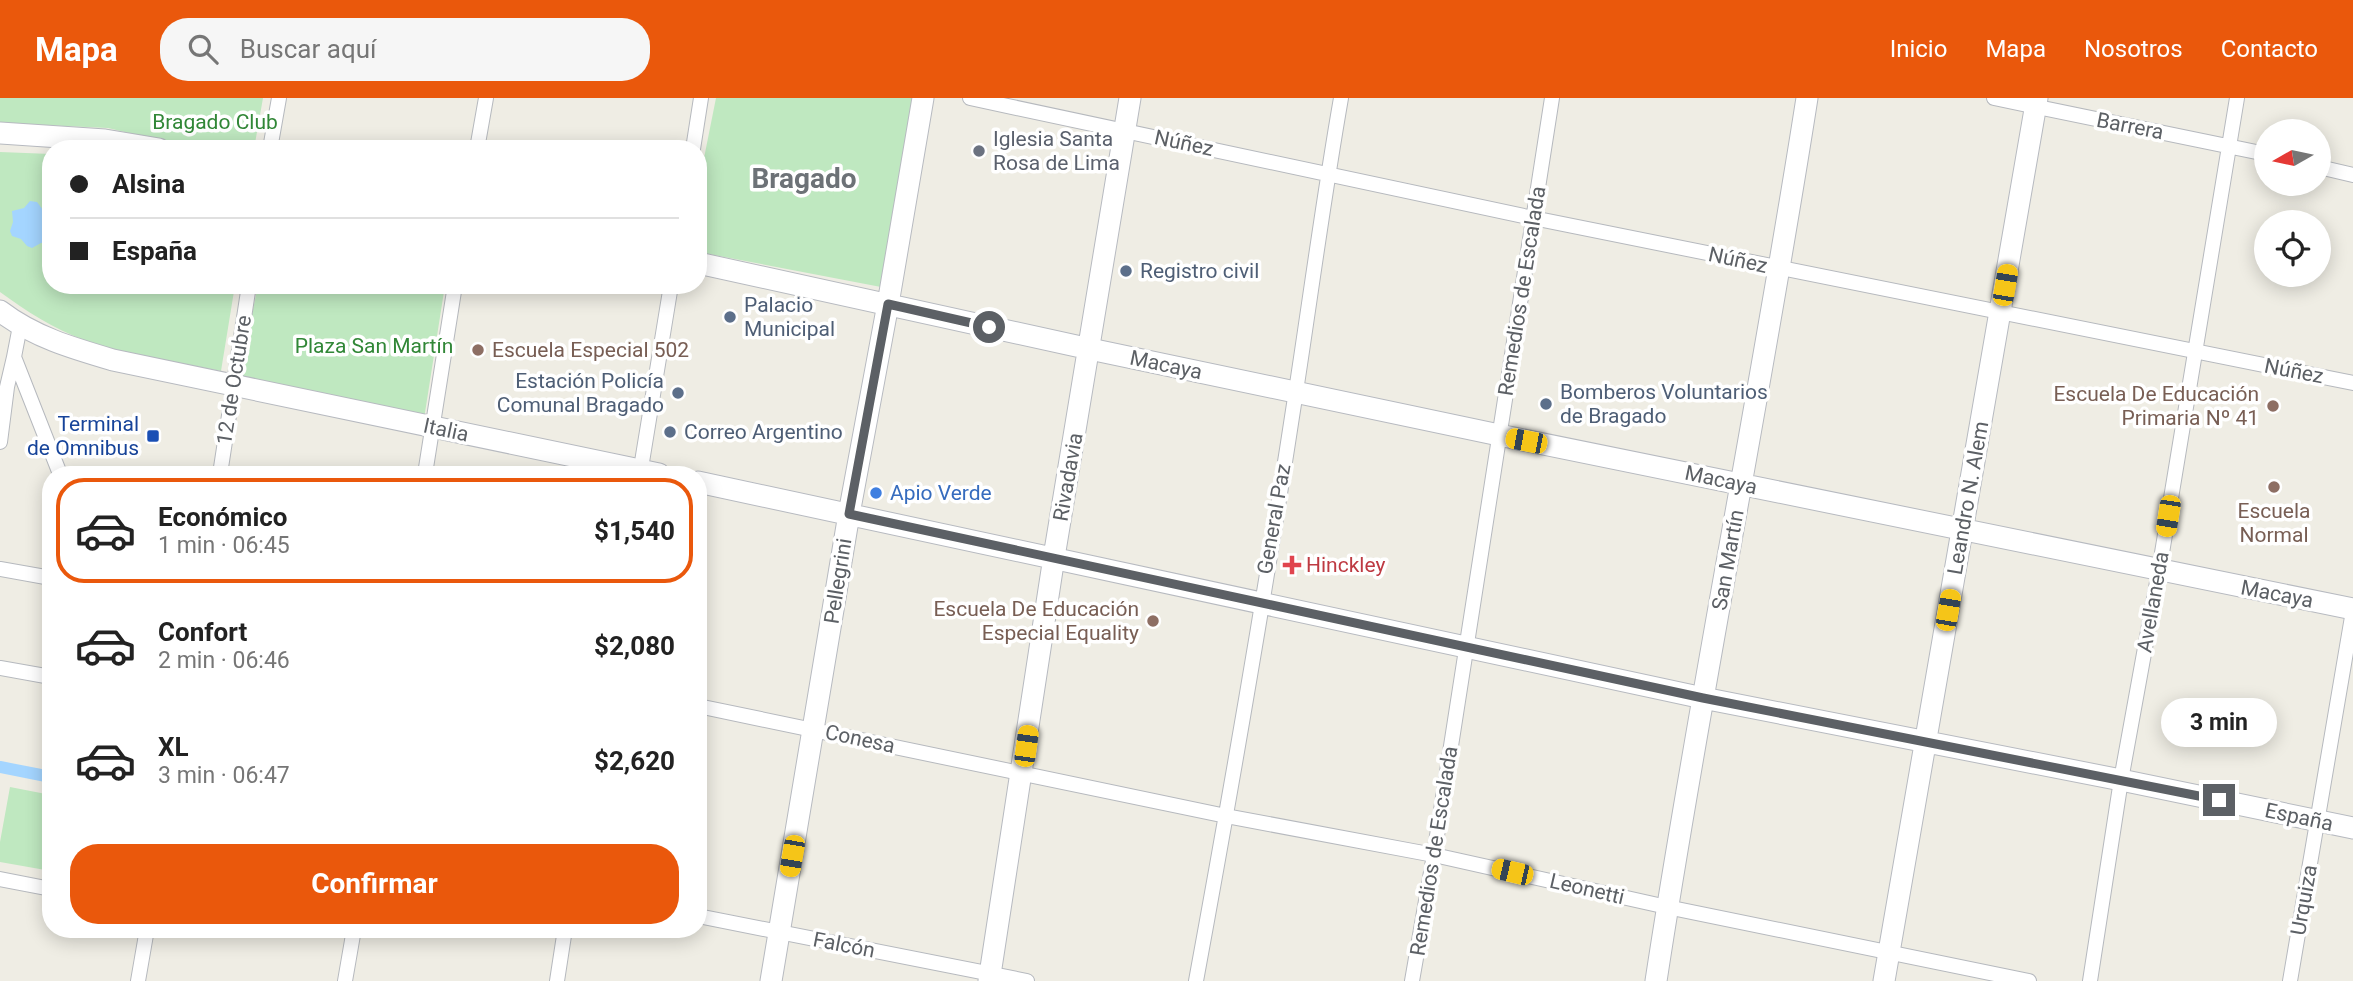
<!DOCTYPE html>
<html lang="es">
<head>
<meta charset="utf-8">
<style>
	:root { --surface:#fff; --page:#f6f6f6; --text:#222; --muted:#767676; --line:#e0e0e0; --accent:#ea580c }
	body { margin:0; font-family:Roboto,sans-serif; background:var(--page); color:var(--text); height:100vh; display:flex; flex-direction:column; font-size:26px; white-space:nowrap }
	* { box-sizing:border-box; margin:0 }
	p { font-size:23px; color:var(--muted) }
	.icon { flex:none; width:38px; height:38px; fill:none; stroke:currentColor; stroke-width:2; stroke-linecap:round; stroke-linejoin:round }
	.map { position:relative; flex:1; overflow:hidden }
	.drawer { position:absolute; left:42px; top:368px; width:665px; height:472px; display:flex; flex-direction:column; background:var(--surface); border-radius:28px; box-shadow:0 4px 18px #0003 }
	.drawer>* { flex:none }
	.banner { position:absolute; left:42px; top:42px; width:665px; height:154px; border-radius:28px; box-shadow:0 4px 18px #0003; display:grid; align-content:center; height:154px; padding:0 28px; background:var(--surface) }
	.needle { width:46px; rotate:261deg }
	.buttons { position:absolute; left:2254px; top:21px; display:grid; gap:14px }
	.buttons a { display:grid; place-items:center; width:77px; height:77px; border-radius:50%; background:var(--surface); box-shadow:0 4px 18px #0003; font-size:35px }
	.end { position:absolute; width:32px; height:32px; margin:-16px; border:9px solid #5c6065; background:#fff; box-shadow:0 0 0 4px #fff }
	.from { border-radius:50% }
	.bubble { position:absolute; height:49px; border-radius:24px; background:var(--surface); box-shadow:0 4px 18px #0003; font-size:23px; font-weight:700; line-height:49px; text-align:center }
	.car { position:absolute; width:21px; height:42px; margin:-21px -10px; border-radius:9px; box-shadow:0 0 5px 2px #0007; background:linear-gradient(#f5c518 24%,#345 0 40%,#f5c518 0 76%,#345 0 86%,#f5c518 0) }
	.banner b { display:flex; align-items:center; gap:24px; height:66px; font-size:26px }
	.banner b+b { border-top:2px solid var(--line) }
	.banner i { width:18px; height:18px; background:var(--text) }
	ul { padding:12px 0 0; list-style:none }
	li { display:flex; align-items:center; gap:21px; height:105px; margin:0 14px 10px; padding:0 14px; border:4px solid transparent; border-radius:28px }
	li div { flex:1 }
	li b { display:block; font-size:26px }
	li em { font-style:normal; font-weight:700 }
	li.current { border-color:var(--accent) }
	li>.icon { width:63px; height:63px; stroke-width:1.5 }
	.cta { display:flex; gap:14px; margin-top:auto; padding:14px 28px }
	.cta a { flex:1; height:80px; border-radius:28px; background:var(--accent); color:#fff; font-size:28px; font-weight:700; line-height:80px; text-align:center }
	header { display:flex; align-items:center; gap:42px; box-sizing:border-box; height:98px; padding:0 35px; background:var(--accent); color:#fff }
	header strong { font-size:33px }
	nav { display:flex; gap:38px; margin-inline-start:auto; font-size:24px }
	.search { width:490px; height:63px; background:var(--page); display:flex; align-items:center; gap:18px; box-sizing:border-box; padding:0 24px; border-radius:28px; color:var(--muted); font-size:26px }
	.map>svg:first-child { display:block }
</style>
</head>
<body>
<header>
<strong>Mapa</strong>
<div class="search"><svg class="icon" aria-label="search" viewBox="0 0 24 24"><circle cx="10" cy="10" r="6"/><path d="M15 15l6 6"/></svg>Buscar aquí</div>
<nav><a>Inicio</a><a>Mapa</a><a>Nosotros</a><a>Contacto</a></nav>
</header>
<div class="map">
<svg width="2353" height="883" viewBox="0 0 2353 883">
	<rect width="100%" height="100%" fill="#efede4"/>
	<!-- green -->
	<path fill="#bfe8c0" d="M 0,0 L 263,0 L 254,51 L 196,51 L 108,30 L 0,25 Z
		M 716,0 L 917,0 L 881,189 L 698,154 L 698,90 Z
		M 0,54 L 51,56 L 51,187 L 235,187 L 221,273 C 176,264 128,257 84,242 C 54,231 26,213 0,194 Z
		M 258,187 L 445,187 L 424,321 L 239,280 Z
		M 10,689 L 51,697 L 51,773 L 0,764 L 0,744 Z"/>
	<!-- water -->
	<path fill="#a4d5ff" d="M 30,103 L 37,104 L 43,112 L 51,115 L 51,144 L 41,145 L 32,150 L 27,148 L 21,141 L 12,138 L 10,133 L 13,124 L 12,113 L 24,110 Z"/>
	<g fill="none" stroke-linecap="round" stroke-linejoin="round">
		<!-- canal -->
		<path stroke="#a4d5ff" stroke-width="12" d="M 0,669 L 51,679"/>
		<defs>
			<path id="minor" d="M 970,0 L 1533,120 L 2353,285
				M 1994,0 L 2266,56
				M 270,51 L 279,0
				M 477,51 L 486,0
				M 693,51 L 701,0
				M 2319,69 L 2353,77
				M 20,228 L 14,259 L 60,376
				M 0,344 L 7,289 L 14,259
				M 220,376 L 249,187
				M 425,376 L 455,187
				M 640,376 L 671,187
				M 0,471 L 51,480
				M 0,570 L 51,579
				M 698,608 L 1226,718 L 1434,757 L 1667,809 L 2029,883
				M 0,781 L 51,791
				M 698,818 L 1027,883
				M 138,883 L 147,831
				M 345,883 L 354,831
				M 557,883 L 565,831
				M 1196,883 C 1232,687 1266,490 1296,293 C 1311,195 1324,97 1341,0
				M 1412,883 L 1434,757 L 1552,0
				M 2090,883 L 2121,682 L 2159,473 L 2237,0
				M 2290,883 L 2353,513"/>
			<path id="secondary" d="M 0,35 L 105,42 L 159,51
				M 698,165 L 1090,251 L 1499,337 L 2353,511
				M 0,213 C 34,239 72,250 113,262 L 659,376
				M 698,384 L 1703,600 L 2121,682 L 2353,730
				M 771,883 L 849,416 L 888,206 L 923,0
				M 989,883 L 1054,459 L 1130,0
				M 1656,883 C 1701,588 1761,295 1807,0
				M 1884,883 L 2037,0"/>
		</defs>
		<!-- minor casing -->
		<use href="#minor" stroke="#b6b9be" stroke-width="16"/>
		<!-- secondary casing -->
		<use href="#secondary" stroke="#b7bac0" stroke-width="23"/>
		<!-- minor -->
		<use href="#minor" stroke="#fff" stroke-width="14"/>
		<!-- secondary -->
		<use href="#secondary" stroke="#fff" stroke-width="21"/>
	</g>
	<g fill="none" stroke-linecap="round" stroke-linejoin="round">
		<!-- route -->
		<path stroke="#5c6065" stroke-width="9" d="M 989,229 L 888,206 L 849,416 L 1703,600 L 2219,702"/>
	</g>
	<!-- markers -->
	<circle fill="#6b7280" stroke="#fff" stroke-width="2.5" cx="979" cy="53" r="7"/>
	<g fill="#5c6f8a" stroke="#fff" stroke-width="2.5">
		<circle cx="1126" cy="173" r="7"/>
		<circle cx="730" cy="219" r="7"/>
		<circle cx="678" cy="295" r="7"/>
		<circle cx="1546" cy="306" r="7"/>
		<circle cx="670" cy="334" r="7"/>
	</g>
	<g fill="#8d6e63" stroke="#fff" stroke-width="2.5">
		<circle cx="478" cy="252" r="7"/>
		<circle cx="2273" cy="308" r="7"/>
		<circle cx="2274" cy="389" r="7"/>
		<circle cx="1153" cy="523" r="7"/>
	</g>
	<rect fill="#1a4fb4" stroke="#fff" stroke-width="2.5" x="146" y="331" width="14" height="14" rx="3.5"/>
	<circle fill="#3f7fe0" stroke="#fff" stroke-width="2.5" cx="876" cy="395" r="7"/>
	<path fill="#e0444e" stroke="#fff" stroke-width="2.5" d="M1288.5 456.5h7v7h7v7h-7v7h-7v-7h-7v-7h7z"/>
	<g text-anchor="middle" stroke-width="7" stroke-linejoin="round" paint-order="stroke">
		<!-- park labels -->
		<g font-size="21" fill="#318737" stroke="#fff">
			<text x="215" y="31">Bragado Club</text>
			<text x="374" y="255">Plaza San Martín</text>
		</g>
		<!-- street labels -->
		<g font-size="21" fill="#5c6065" stroke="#fff">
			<text transform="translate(2130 28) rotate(11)" y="7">Barrera</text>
			<text transform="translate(1184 45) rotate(12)" y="7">Núñez</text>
			<text transform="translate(1738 162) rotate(12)" y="7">Núñez</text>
			<text transform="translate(1522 193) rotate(-81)" y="7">Remedios de Escalada</text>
			<text transform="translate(1166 267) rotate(12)" y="7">Macaya</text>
			<text transform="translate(2294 273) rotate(11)" y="7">Núñez</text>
			<text transform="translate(234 282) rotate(-81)" y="7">12 de Octubre</text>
			<text transform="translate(446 332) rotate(12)" y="7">Italia</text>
			<text transform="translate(1068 379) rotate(-80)" y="7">Rivadavia</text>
			<text transform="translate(1721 382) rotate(12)" y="7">Macaya</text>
			<text transform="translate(1968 400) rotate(-80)" y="7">Leandro N. Alem</text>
			<text transform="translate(1274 421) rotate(-80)" y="7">General Paz</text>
			<text transform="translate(1728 462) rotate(-80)" y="7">San Martín</text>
			<text transform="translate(838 483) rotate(-81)" y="7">Pellegrini</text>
			<text transform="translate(2277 496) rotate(11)" y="7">Macaya</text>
			<text transform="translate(2153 504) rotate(-80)" y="7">Avellaneda</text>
			<text transform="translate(860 641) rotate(12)" y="7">Conesa</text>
			<text transform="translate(2299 719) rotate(12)" y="7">España</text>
			<text transform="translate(1434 753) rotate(-81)" y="7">Remedios de Escalada</text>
			<text transform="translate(1587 791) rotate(13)" y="7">Leonetti</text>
			<text transform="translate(2304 802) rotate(-80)" y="7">Urquiza</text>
			<text transform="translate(844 847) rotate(11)" y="7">Falcón</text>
		</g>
		<!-- worship labels -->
		<g font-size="21" fill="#5b616d" stroke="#fff" text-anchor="start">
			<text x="993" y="48">Iglesia Santa<tspan x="993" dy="24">Rosa de Lima</tspan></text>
		</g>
		<!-- service labels -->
		<g font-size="21" fill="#4e5e75" stroke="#fff" text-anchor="start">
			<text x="1140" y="180">Registro civil</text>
			<text x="744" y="214">Palacio<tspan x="744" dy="24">Municipal</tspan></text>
			<text x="664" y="290" text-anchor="end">Estación Policía<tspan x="664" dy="24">Comunal Bragado</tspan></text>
			<text x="1560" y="301">Bomberos Voluntarios<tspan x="1560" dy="24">de Bragado</tspan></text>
			<text x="684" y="341">Correo Argentino</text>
		</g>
		<!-- education labels -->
		<g font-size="21" fill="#785e54" stroke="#fff" text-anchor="end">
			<text x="492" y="259" text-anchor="start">Escuela Especial 502</text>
			<text x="2259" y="303">Escuela De Educación<tspan x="2259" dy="24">Primaria Nº 41</tspan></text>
			<text x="2274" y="420" text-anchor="middle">Escuela<tspan x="2274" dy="24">Normal</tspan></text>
			<text x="1139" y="518">Escuela De Educación<tspan x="1139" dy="24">Especial Equality</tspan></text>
		</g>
		<!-- transit labels -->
		<g font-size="21" fill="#164399" stroke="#fff" text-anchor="end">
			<text x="139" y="333">Terminal<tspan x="139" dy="24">de Omnibus</tspan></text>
		</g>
		<!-- shop labels -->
		<g font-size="21" fill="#366cbe" stroke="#fff" text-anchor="start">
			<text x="890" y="402">Apio Verde</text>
		</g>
		<!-- health labels -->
		<g font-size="21" fill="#be3a42" stroke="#fff" text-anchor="start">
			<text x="1306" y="474">Hinckley</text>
		</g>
		<!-- district labels -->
		<g font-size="28" font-weight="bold" fill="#6d7277" stroke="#fff">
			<text x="804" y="90">Bragado</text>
		</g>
	</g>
</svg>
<div class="buttons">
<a><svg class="needle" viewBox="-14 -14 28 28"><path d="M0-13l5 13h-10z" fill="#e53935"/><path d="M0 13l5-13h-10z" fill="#767676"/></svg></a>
<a><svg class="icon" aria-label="locate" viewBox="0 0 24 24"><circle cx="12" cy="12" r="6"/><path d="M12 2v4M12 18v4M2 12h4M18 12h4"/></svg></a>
</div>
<i class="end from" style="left:989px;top:229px"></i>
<i class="end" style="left:2219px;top:702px"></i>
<div class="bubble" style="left:2161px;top:600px;width:116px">3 min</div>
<i class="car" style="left:2005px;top:187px;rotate:10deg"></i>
<i class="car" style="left:1526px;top:343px;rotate:281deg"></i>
<i class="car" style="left:2168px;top:418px;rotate:189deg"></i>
<i class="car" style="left:1948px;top:512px;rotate:10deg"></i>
<i class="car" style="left:1026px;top:648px;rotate:8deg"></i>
<i class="car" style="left:792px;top:758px;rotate:190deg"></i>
<i class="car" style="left:1512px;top:774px;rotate:283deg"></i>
<div class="banner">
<b><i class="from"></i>Alsina</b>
<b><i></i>España</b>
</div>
<section class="drawer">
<ul>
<li class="current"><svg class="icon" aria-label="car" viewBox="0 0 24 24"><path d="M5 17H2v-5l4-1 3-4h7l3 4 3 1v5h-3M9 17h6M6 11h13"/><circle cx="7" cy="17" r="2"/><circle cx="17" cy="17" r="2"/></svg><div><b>Económico</b><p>1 min · 06:45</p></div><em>$1,540</em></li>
<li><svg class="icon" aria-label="car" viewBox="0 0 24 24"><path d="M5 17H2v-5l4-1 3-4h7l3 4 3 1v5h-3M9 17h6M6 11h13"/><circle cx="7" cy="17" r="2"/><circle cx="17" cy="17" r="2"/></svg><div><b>Confort</b><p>2 min · 06:46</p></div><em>$2,080</em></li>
<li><svg class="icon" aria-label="car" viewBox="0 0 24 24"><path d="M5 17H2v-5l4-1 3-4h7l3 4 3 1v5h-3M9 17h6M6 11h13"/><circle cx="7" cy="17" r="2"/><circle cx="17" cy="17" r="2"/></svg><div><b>XL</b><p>3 min · 06:47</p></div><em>$2,620</em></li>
</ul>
<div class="cta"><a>Confirmar</a></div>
</section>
</div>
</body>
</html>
